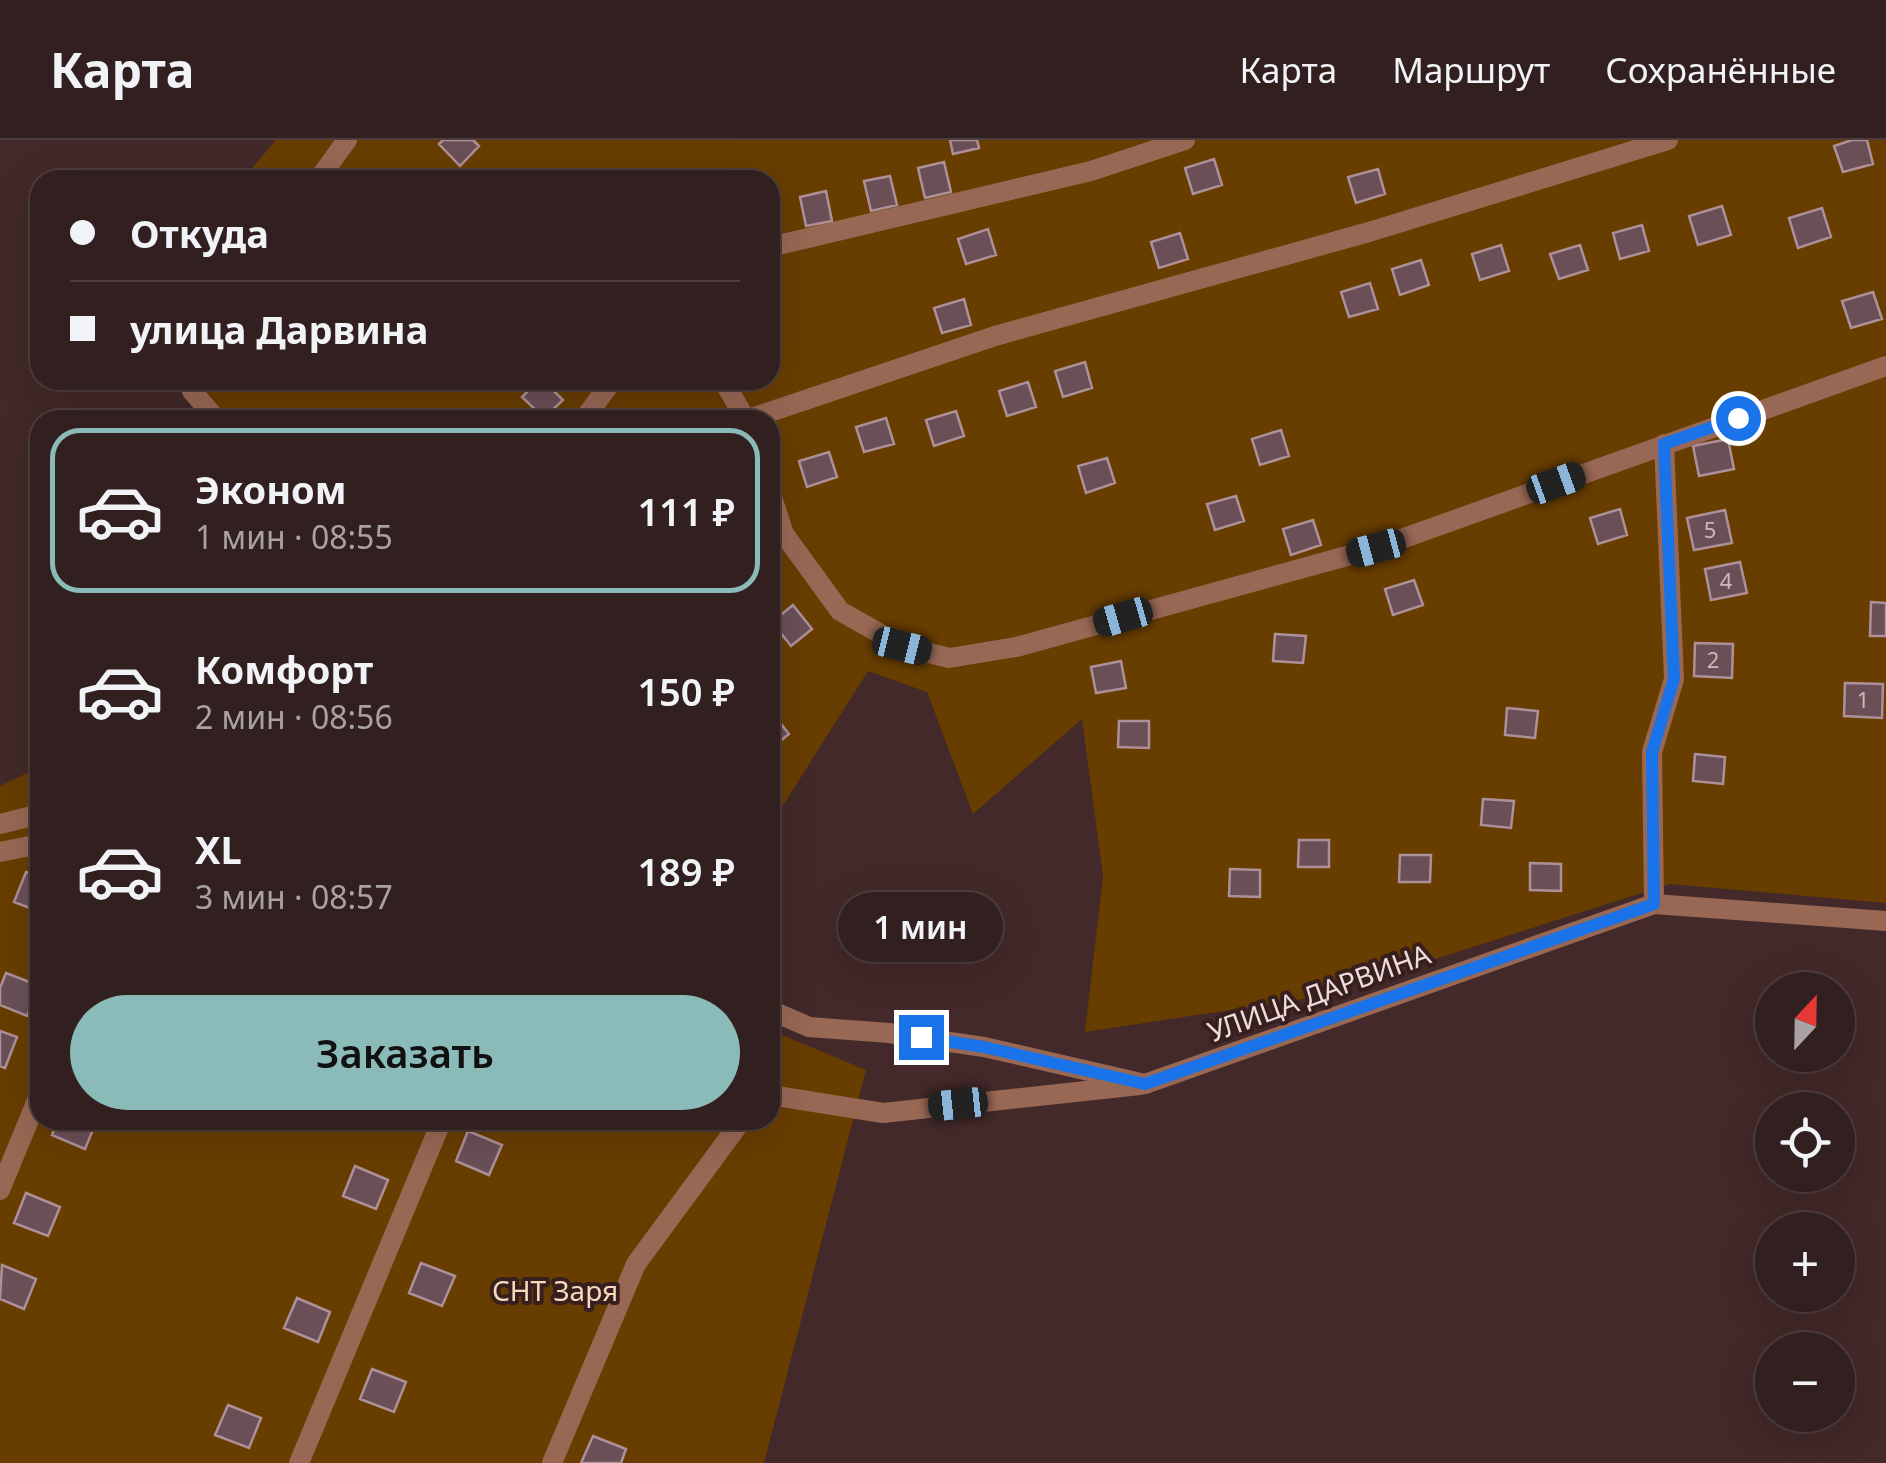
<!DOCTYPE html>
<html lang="ru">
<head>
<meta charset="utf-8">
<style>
	:root { --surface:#321f1f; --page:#3d2c2c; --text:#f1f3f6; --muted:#a8a2a4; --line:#4d3d3d; --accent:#8bbbb9 }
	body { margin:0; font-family:"Noto Sans",sans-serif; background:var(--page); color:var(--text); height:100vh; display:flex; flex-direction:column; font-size:38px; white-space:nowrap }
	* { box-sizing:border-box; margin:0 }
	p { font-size:32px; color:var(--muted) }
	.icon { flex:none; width:55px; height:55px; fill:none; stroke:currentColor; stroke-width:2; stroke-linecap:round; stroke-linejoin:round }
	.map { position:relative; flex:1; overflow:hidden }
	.side { position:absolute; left:30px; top:270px; width:750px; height:720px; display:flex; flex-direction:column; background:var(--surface); border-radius:30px; box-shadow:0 10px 40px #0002,0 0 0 2px var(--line) }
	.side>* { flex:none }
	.guide { position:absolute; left:30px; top:30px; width:750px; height:220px; border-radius:30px; box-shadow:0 10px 40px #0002,0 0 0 2px var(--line); display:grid; align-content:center; height:220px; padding:0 40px; background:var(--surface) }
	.needle { width:65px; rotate:22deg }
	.tools { position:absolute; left:1755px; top:832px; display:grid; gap:20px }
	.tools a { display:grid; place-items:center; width:100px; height:100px; border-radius:50%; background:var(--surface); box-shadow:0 10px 40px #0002,0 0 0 2px var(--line); font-size:50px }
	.end { position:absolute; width:45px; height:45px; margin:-22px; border:12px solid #1a73e8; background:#fff; box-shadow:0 0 0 5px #fff }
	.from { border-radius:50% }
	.bubble { position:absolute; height:70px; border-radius:35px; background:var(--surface); box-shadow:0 10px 40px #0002,0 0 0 2px var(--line); font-size:32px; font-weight:600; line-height:70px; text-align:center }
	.car { position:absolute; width:30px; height:60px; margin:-30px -15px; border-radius:12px; box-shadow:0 0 8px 2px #0007; background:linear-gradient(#222 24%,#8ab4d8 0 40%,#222 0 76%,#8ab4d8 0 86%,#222 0) }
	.guide b { display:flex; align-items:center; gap:35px; height:95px; font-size:38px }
	.guide b+b { border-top:2px solid var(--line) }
	.guide i { width:25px; height:25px; background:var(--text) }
	ul { padding:18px 0 0; list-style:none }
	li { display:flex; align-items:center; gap:30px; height:165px; margin:0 20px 15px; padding:0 20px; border:5px solid transparent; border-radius:30px }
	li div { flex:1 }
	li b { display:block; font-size:38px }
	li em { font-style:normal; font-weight:600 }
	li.selected { border-color:var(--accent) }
	li>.icon { width:90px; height:90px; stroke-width:1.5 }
	.cta { display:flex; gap:20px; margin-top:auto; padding:20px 40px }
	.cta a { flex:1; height:115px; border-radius:60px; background:var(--accent); color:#111; font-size:40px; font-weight:600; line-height:115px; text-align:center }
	header { display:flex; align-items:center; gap:60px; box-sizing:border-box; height:140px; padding:0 50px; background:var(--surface); border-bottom:2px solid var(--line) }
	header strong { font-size:48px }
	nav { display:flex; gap:55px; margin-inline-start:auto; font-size:35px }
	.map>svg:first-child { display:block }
</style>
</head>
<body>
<header>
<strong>Карта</strong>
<nav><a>Карта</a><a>Маршрут</a><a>Сохранённые</a></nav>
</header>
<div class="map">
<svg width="1886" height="1323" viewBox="0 0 1886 1323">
	<rect width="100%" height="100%" fill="#432929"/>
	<!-- green -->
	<path fill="#683d00" d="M 276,0 L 1886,0 L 1886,763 L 1670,744 L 1316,857 L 1085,892 L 1103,736 L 1082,579 L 973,674 L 927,552 L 868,531 L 777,675 L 770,677 L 770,280 L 224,280 L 190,240 L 770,240 L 770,40 L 242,40 Z
		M 40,627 L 40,980 L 770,980 L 770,890 L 866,930 L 764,1323 L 0,1323 L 0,646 Z"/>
	<!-- building -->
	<path fill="#6a4f57" stroke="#ae9099" stroke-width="2.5" d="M 443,0 L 473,0 L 479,6 L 460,26 L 439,4 Z
		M 950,0 L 977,0 L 979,8 L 953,14 Z
		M 1852,0 L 1867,0 L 1873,24 L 1843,32 L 1834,6 Z
		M 1214,19 L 1222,45 L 1193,54 L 1185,28 Z
		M 944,22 L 951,52 L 925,58 L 918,28 Z
		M 1378,29 L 1385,54 L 1356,63 L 1348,37 Z
		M 890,36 L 897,65 L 871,71 L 864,41 Z
		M 826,51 L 832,81 L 806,86 L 800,57 Z
		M 1722,66 L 1731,95 L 1698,105 L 1689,76 Z
		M 1822,68 L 1831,97 L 1798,108 L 1789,78 Z
		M 1642,85 L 1649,111 L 1620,119 L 1613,93 Z
		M 988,89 L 996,115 L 966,124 L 958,99 Z
		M 1180,93 L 1188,119 L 1159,128 L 1151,102 Z
		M 1501,105 L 1509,131 L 1480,140 L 1472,114 Z
		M 1580,105 L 1588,130 L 1559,139 L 1550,114 Z
		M 1421,120 L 1429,145 L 1400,155 L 1392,129 Z
		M 1370,143 L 1378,169 L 1349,177 L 1341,152 Z
		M 1873,152 L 1882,179 L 1851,188 L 1842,161 Z
		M 964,159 L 971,185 L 942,193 L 934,168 Z
		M 1085,222 L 1092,248 L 1063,257 L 1055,231 Z
		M 539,240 L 543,240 L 563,260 L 544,278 L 522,257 Z
		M 1028,242 L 1036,267 L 1007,276 L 999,251 Z
		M 956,271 L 964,296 L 934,306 L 926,280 Z
		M 886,278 L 894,304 L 864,312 L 856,287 Z
		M 1281,290 L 1289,316 L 1260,325 L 1252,299 Z
		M 1728,299 L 1734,329 L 1699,336 L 1693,306 Z
		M 829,312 L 837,337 L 807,347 L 799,321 Z
		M 1107,318 L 1115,343 L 1086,353 L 1078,326 Z
		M 1236,356 L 1244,381 L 1215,390 L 1207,364 Z
		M 1620,369 L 1627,395 L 1598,404 L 1590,378 Z
		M 1725,370 L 1732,403 L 1694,410 L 1687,378 Z
		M 1313,380 L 1321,405 L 1291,415 L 1283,389 Z
		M 1740,422 L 1747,453 L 1711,460 L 1705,429 Z
		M 1414,440 L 1423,465 L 1393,475 L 1385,449 Z
		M 1871,462 L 1886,463 L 1886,496 L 1870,496 Z
		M 793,465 L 812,489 L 791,506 L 772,482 Z
		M 1275,494 L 1306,496 L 1303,523 L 1273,521 Z
		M 1695,503 L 1733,504 L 1732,538 L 1694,536 Z
		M 1121,521 L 1126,548 L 1096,553 L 1091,527 Z
		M 1845,543 L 1883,544 L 1882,578 L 1844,576 Z
		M 1507,568 L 1538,571 L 1535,598 L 1505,595 Z
		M 770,570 L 789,594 L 770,609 Z
		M 1119,581 L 1149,581 L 1149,608 L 1118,607 Z
		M 1695,614 L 1725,617 L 1723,644 L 1693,641 Z
		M 1483,659 L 1514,661 L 1511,688 L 1481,685 Z
		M 1299,700 L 1329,700 L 1329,727 L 1298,727 Z
		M 1400,715 L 1431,715 L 1430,742 L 1399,742 Z
		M 1530,723 L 1561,724 L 1561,751 L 1530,750 Z
		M 1230,729 L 1260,730 L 1260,757 L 1229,756 Z
		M 26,732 L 40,737 L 40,772 L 14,762 Z
		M 6,833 L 40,846 L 27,876 L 0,865 L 0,848 Z
		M 0,891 L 17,897 L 5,928 L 0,926 Z
		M 58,980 L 97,980 L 85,1009 L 52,995 Z
		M 468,991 L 502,1005 L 489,1035 L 456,1021 Z
		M 355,1026 L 388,1040 L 376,1069 L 343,1056 Z
		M 26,1053 L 60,1067 L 48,1096 L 14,1083 Z
		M 421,1123 L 455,1136 L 442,1166 L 409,1153 Z
		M 2,1125 L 36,1139 L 24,1169 L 0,1159 Z
		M 297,1158 L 330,1172 L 318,1202 L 284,1188 Z
		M 372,1229 L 406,1242 L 394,1272 L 360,1259 Z
		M 228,1265 L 261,1278 L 249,1308 L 215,1295 Z
		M 593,1296 L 626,1309 L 621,1323 L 581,1323 Z"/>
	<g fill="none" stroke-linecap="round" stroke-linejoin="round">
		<!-- service -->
		<path stroke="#986854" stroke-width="20" d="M 770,955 L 883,973 L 1140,945"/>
		<!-- minor -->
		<path stroke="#986854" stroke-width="20" d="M 318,40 L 347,0
			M 770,107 L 1091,31 L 1185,0
			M 190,240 L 192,251 L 217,280
			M 723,240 L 746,280
			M 583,280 L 613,240
			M 746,280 L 995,196 L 1369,92 L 1668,0
			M 770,351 L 784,394 L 840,471 L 902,506 L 949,518 L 1016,507 L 1376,408 L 1886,226
			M 0,684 L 40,674
			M 0,712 L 40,704
			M 1654,764 L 1652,612 L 1674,539 L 1664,304
			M 770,870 L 809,887 L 889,893 L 984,907 L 1145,944 L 1654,764 L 1886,781
			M 0,1050 L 40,953
			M 299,1323 L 442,980
			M 552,1323 L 636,1124 L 742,980"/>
	</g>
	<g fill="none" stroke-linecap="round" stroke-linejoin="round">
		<!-- route -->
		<path stroke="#1a73e8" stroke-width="12" d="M 921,897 L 984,907 L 1145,944 L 1654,764 L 1652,612 L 1674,539 L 1664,304 L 1738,278"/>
	</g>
	<g text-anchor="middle" stroke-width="8" stroke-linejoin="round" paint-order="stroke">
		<!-- number labels -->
		<g font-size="22" fill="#ccb9ba">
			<text x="1710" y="398">5</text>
			<text x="1726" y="449">4</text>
			<text x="1713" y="528">2</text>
			<text x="1863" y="568">1</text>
		</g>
		<!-- street labels -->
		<g font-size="28" fill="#eddcdb" stroke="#381f1f">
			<text transform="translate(1319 853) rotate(-20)" y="10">УЛИЦА ДАРВИНА</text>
		</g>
		<!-- park labels -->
		<g font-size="28" fill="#f6d9bc" stroke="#381f1f">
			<text x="555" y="1161">СНТ Заря</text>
		</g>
	</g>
</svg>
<div class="tools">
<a><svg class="needle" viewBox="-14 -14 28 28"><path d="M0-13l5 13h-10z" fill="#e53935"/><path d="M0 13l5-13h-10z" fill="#a8a2a4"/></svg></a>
<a><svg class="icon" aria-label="locate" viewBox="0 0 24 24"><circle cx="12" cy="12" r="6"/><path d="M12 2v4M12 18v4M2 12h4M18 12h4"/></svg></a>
<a>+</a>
<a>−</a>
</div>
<i class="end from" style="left:1738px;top:278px"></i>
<i class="end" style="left:921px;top:897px"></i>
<div class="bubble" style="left:838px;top:752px;width:165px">1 мин</div>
<i class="car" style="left:1556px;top:343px;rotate:70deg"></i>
<i class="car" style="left:1376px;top:408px;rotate:255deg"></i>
<i class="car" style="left:1123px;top:477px;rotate:254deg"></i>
<i class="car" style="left:902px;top:506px;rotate:104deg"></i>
<i class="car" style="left:958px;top:964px;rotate:264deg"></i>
<div class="guide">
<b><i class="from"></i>Откуда</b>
<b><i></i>улица Дарвина</b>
</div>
<section class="side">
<ul>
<li class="selected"><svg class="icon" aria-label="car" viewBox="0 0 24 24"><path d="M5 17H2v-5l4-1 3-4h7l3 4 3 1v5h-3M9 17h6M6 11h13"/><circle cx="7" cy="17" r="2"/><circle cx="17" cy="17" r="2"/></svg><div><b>Эконом</b><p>1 мин · 08:55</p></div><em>111 ₽</em></li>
<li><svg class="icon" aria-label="car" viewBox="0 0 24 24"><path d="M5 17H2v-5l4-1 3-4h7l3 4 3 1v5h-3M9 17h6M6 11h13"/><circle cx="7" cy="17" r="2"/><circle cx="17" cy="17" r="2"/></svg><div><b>Комфорт</b><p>2 мин · 08:56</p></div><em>150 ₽</em></li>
<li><svg class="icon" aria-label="car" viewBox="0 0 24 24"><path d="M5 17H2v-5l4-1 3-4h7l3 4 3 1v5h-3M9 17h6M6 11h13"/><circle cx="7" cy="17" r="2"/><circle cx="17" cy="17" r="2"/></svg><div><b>XL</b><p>3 мин · 08:57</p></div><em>189 ₽</em></li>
</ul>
<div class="cta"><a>Заказать</a></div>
</section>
</div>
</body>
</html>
